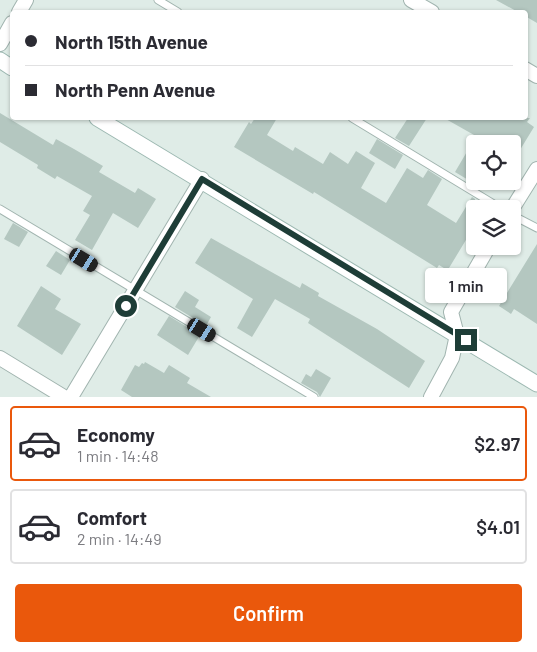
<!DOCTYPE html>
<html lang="en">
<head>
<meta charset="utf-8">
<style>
	:root { --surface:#fff; --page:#f7f7f7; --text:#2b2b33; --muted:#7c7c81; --line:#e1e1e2; --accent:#ea580c }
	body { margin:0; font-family:Barlow,sans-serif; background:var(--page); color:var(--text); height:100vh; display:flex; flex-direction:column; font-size:19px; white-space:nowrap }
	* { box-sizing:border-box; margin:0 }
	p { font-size:16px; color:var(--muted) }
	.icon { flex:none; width:28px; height:28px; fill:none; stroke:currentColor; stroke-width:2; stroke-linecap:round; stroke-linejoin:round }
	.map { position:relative; height:397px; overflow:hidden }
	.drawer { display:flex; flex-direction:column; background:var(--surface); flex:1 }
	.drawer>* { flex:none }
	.hud { position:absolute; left:10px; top:10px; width:518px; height:110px; border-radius:5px; box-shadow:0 1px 4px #0004; display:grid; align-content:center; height:110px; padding:0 15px; background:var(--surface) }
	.controls { position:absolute; left:466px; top:135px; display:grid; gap:10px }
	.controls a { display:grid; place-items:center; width:55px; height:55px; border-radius:5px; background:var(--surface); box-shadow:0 1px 4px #0004; font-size:25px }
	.end { position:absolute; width:22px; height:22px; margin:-11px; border:6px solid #1e3d37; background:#fff; box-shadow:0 0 0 2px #fff }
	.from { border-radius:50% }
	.bubble { position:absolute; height:35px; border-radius:5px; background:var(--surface); box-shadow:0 1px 4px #0004; font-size:16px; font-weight:600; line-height:35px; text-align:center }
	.car { position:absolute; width:15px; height:30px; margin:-15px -8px; border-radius:6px; box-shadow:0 0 4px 1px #0007; background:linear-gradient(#222 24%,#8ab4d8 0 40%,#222 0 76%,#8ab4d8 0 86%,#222 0) }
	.hud b { display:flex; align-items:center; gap:18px; height:48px; font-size:19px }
	.hud b+b { border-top:1px solid var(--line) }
	.hud i { width:12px; height:12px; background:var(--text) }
	ul { padding:9px 0 0; list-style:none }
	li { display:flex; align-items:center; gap:15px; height:75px; margin:0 10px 8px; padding:0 5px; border:2px solid var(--line); border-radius:5px }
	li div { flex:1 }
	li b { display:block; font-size:19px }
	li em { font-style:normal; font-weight:600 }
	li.active { border-color:var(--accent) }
	li>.icon { width:45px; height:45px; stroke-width:1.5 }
	.button { display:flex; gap:10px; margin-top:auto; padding:10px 15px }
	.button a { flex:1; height:58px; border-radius:5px; background:var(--accent); color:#fff; font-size:20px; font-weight:600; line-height:58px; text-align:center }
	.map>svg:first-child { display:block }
</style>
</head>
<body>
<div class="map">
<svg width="537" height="397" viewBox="0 0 537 397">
	<rect width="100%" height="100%" fill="#dfece7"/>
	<!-- building -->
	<path fill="#b4c7c0" d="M 496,0 L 537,0 L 537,23 L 525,16 L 525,12 L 518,12 Z
		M 0,113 L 53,145 L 56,139 L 74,149 L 103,166 L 99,172 L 135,193 L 138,188 L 156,199 L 138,228 L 113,213 L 92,250 L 75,240 L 90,215 L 83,211 L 92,196 L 57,176 L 55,179 L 37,168 L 38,165 L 0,142 Z
		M 255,118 L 277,118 L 267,135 L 293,151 L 295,147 L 323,164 L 330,152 L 348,164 L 356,151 L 375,163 L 361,188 L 386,203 L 407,168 L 423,178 L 428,170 L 442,179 L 427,205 L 456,223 L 472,197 L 475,199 L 475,225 L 449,268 L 447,270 L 439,265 L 437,268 L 314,192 L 313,194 L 234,147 L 249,122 L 251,124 Z
		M 408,118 L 427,118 L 409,146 L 395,138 Z
		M 444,118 L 530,118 L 527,122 L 534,127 L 512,163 L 512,144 L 490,144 Z
		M 475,138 L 475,172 L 470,181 L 455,172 Z
		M 377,139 L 403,155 L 395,169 L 369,153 Z
		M 13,223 L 28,232 L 19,247 L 4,239 Z
		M 211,238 L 300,288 L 302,283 L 319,293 L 318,296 L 377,329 L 425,361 L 409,388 L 308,323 L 310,319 L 275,299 L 252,337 L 237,328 L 253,299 L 195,263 Z
		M 537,244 L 537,324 L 514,309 L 511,314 L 499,306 Z
		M 56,251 L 70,260 L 61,275 L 46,266 Z
		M 41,286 L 61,299 L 55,309 L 81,324 L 62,355 L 17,326 Z
		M 185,291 L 199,300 L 195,307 L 211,317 L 206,326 L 175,307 Z
		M 169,316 L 200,335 L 188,355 L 157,335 Z
		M 145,362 L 164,373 L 169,365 L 190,378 L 187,383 L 211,397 L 132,397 L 121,390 L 135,365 L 139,367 L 142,363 L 144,364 Z
		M 316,369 L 331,378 L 320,397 L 317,392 L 301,383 L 306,374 L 311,377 Z"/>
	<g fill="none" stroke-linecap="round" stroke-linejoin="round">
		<defs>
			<path id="service" d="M 158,0 L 178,12
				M 352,118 L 502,209
				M 0,209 L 314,397
				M 512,215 L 537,228"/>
			<path id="minor" d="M 411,0 L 432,12
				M 19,12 L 26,0
				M 0,44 L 12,23
				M 525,69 L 537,76
				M 512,209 L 537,169
				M 0,358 L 64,397
				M 71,397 L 202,179
				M 431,397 L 452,358 L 457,335 L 451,312 L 489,246"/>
			<path id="secondary" d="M 0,60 L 12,68
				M 97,118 L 537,384"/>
		</defs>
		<!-- service casing -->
		<use href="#service" stroke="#a1b4af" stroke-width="9"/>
		<!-- minor casing -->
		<use href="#minor" stroke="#a1b4af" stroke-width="16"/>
		<!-- secondary casing -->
		<use href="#secondary" stroke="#9cb8b1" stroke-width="17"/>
		<!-- service -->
		<use href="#service" stroke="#fff" stroke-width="7"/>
		<!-- minor -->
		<use href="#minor" stroke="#fff" stroke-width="14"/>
		<!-- secondary -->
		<use href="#secondary" stroke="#fff" stroke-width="15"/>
	</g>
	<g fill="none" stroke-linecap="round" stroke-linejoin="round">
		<!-- route -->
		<path stroke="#1e3d37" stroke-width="6" d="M 126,306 L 202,179 L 466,340"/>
	</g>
</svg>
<div class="controls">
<a><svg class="icon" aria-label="locate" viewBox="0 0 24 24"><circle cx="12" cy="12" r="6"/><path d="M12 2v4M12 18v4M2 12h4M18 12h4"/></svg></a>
<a><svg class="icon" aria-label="layers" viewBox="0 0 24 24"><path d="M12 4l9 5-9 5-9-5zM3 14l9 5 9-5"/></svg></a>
</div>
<i class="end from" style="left:126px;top:306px"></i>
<i class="end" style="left:466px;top:340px"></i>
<div class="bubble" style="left:425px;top:268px;width:82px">1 min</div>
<i class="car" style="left:84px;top:260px;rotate:121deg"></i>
<i class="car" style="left:202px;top:330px;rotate:121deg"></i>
<div class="hud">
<b><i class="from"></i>North 15th Avenue</b>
<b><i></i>North Penn Avenue</b>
</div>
</div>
<section class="drawer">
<ul>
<li class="active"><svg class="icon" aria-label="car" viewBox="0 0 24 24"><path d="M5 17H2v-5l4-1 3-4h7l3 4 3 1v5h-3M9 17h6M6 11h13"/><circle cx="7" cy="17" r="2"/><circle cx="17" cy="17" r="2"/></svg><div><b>Economy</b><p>1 min · 14:48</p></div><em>$2.97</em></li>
<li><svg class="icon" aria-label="car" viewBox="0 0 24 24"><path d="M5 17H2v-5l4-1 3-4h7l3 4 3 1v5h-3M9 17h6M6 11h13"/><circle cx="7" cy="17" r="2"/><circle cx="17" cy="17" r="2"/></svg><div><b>Comfort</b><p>2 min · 14:49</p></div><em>$4.01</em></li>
</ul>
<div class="button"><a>Confirm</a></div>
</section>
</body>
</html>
